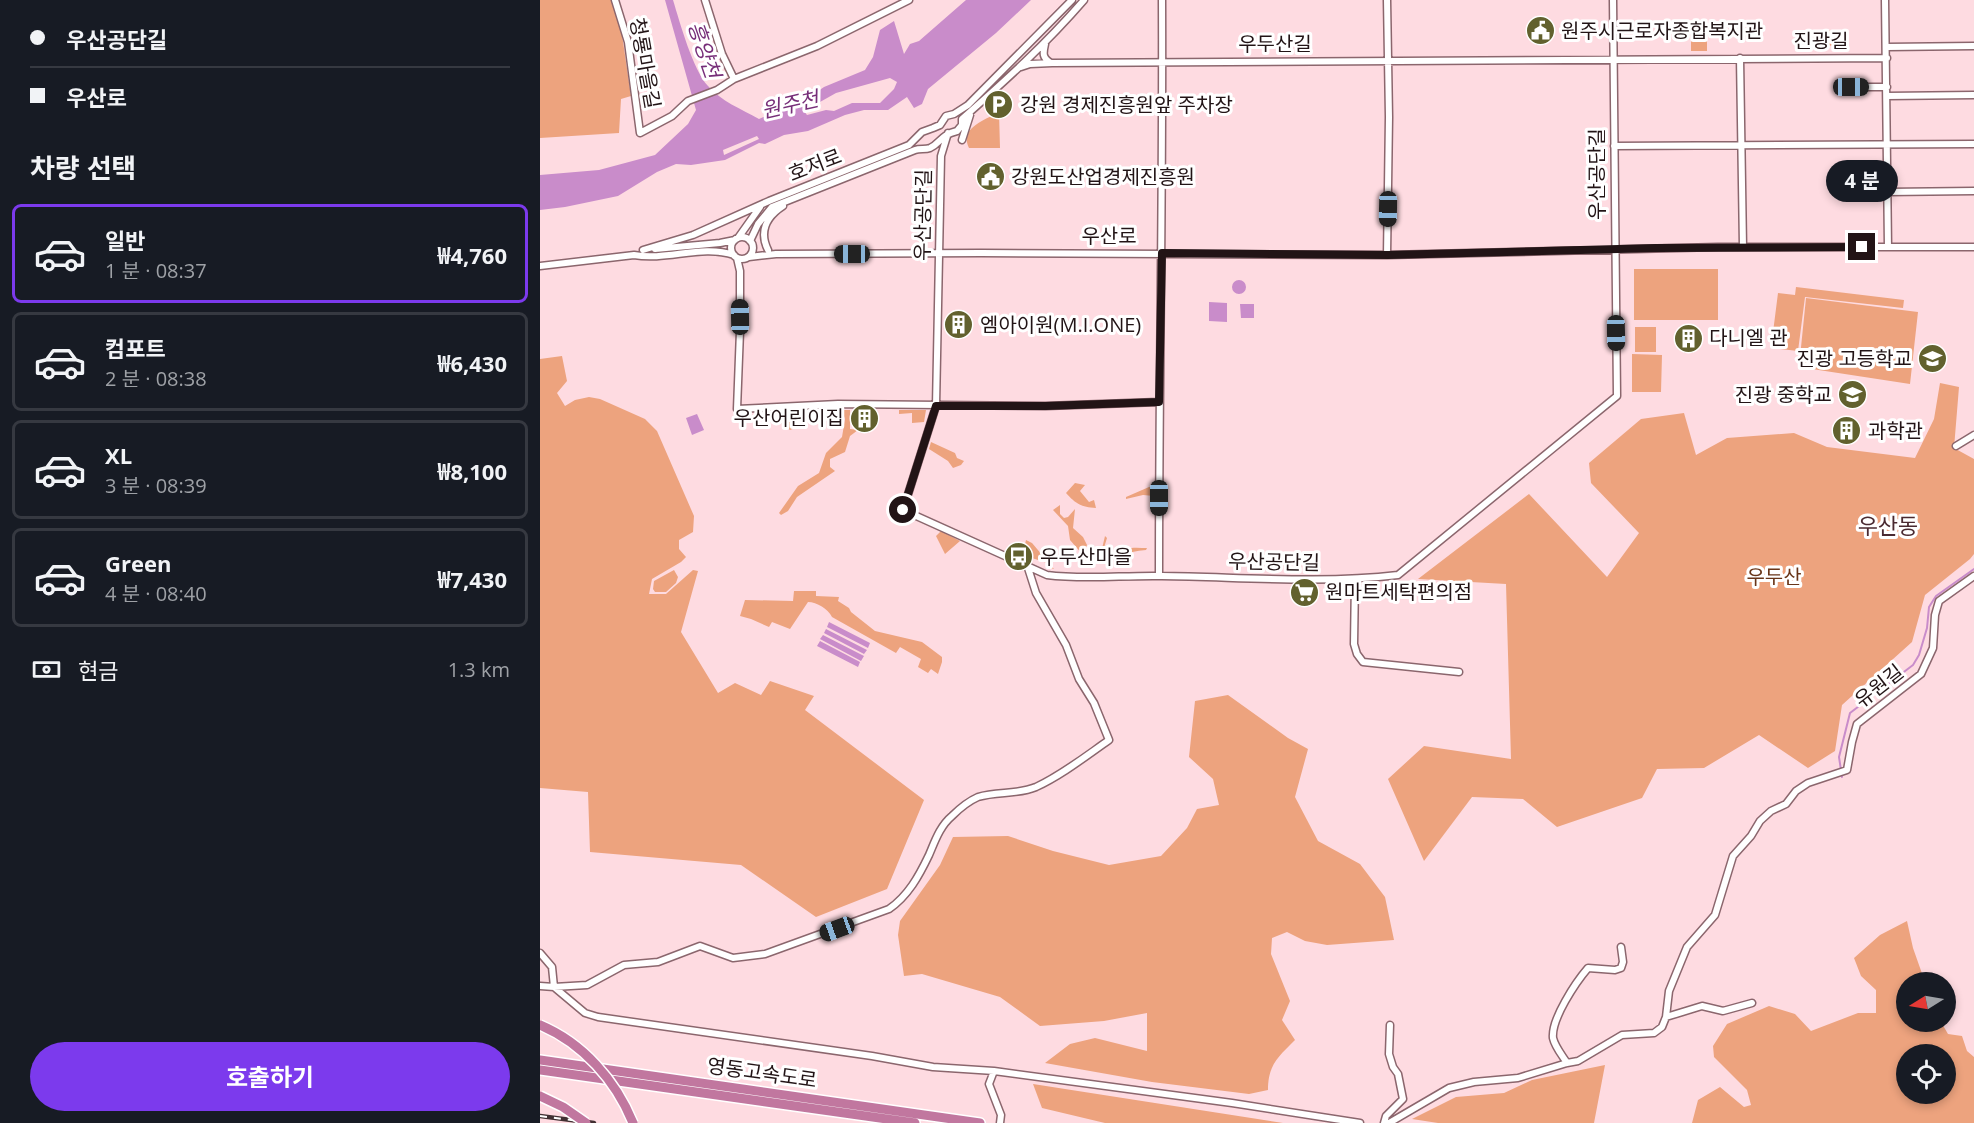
<!DOCTYPE html>
<html lang="ko">
<head>
<meta charset="utf-8">
<style>
	:root { --surface:#171b24; --page:#20242c; --text:#f1f3f6; --muted:#9ea1a6; --line:#363941; --accent:#7c3aed }
	body { margin:0; font-family:"Open Sans","Noto Sans KR",sans-serif; background:var(--page); color:var(--text); height:100vh; display:flex; flex-direction:column; font-size:22px; white-space:nowrap }
	* { box-sizing:border-box; margin:0 }
	p { font-size:20px; color:var(--muted) }
	.icon { flex:none; width:33px; height:33px; fill:none; stroke:currentColor; stroke-width:2; stroke-linecap:round; stroke-linejoin:round }
	.map { position:relative; flex:1; overflow:hidden }
	.drawer { display:flex; flex-direction:column; background:var(--surface); width:540px }
	.drawer>* { flex:none }
	.guide { display:grid; align-content:center; height:132px; padding:0 30px; background:var(--surface) }
	.needle { width:39px; rotate:259deg }
	.buttons { position:absolute; left:1356px; top:972px; display:grid; gap:12px }
	.buttons a { display:grid; place-items:center; width:60px; height:60px; border-radius:50%; background:var(--surface); box-shadow:0 3px 9px #0003; font-size:30px }
	.end { position:absolute; width:27px; height:27px; margin:-14px; border:8px solid #221416; background:#fff; box-shadow:0 0 0 3px #fff }
	.from { border-radius:50% }
	.bubble { position:absolute; height:42px; border-radius:21px; background:var(--surface); box-shadow:0 3px 9px #0003; font-size:20px; font-weight:700; line-height:42px; text-align:center }
	.car { position:absolute; width:18px; height:36px; margin:-18px -9px; border-radius:8px; box-shadow:0 0 4px 2px #0007; background:linear-gradient(#222 24%,#8ab4d8 0 40%,#222 0 76%,#8ab4d8 0 86%,#222 0) }
	.guide b { display:flex; align-items:center; gap:21px; height:57px; font-size:22px }
	.guide b+b { border-top:2px solid var(--line) }
	.guide i { width:15px; height:15px; background:var(--text) }
	ul { padding:0; list-style:none }
	li { display:flex; align-items:center; gap:18px; height:99px; margin:0 12px 9px; padding:0 18px; border:3px solid var(--line); border-radius:9px }
	li div { flex:1 }
	li b { display:block; font-size:22px }
	li em { font-style:normal; font-weight:700 }
	li.on { border-color:var(--accent) }
	li>.icon { width:54px; height:54px; stroke-width:1.5 }
	h2 { padding:0 30px; font-size:27px; line-height:72px }
	.pay { display:flex; align-items:center; gap:15px; height:66px; padding:0 30px; font-size:22px }
	.pay p { margin-inline-start:auto }
	.cta { display:flex; gap:12px; margin-top:auto; padding:12px 30px }
	.cta a { flex:1; height:69px; border-radius:36px; background:var(--accent); color:#fff; font-size:24px; font-weight:700; line-height:69px; text-align:center }
	main { display:flex; flex:1; min-height:0 }
	.map>svg:first-child { display:block }
</style>
</head>
<body>
<main>
<section class="drawer">
<div class="guide">
<b><i class="from"></i>우산공단길</b>
<b><i></i>우산로</b>
</div>
<h2>차량 선택</h2>
<ul>
<li class="on"><svg class="icon" aria-label="car" viewBox="0 0 24 24"><path d="M5 17H2v-5l4-1 3-4h7l3 4 3 1v5h-3M9 17h6M6 11h13"/><circle cx="7" cy="17" r="2"/><circle cx="17" cy="17" r="2"/></svg><div><b>일반</b><p>1 분 · 08:37</p></div><em>₩4,760</em></li>
<li><svg class="icon" aria-label="car" viewBox="0 0 24 24"><path d="M5 17H2v-5l4-1 3-4h7l3 4 3 1v5h-3M9 17h6M6 11h13"/><circle cx="7" cy="17" r="2"/><circle cx="17" cy="17" r="2"/></svg><div><b>컴포트</b><p>2 분 · 08:38</p></div><em>₩6,430</em></li>
<li><svg class="icon" aria-label="car" viewBox="0 0 24 24"><path d="M5 17H2v-5l4-1 3-4h7l3 4 3 1v5h-3M9 17h6M6 11h13"/><circle cx="7" cy="17" r="2"/><circle cx="17" cy="17" r="2"/></svg><div><b>XL</b><p>3 분 · 08:39</p></div><em>₩8,100</em></li>
<li><svg class="icon" aria-label="car" viewBox="0 0 24 24"><path d="M5 17H2v-5l4-1 3-4h7l3 4 3 1v5h-3M9 17h6M6 11h13"/><circle cx="7" cy="17" r="2"/><circle cx="17" cy="17" r="2"/></svg><div><b>Green</b><p>4 분 · 08:40</p></div><em>₩7,430</em></li>
</ul>
<div class="pay"><svg class="icon" aria-label="cash" viewBox="0 0 24 24"><path d="M3 7h18v10H3z"/><circle cx="12" cy="12" r="2"/></svg>현금<p>1.3 km</p></div>
<div class="cta"><a>호출하기</a></div>
</section>
<div class="map">
<svg width="1434" height="1123" viewBox="0 0 1434 1123">
	<rect width="100%" height="100%" fill="#fedbe1"/>
	<!-- green -->
	<path fill="#eda37e" fill-rule="evenodd" d="M 0,0 L 72,0 L 81,28 L 91,96 L 81,99 L 79,133 L 0,138 Z
		M 1273,30 L 1298,30 L 1299,45 L 1273,47 Z
		M 1151,33 L 1167,33 L 1167,51 L 1151,51 Z
		M 459,112 L 460,148 L 429,148 C 419,128 445,120 459,112 Z
		M 1094,269 L 1178,269 L 1178,320 L 1094,320 Z
		M 1256,287 L 1364,300 L 1363,308 L 1265,297 L 1258,351 L 1231,348 L 1238,293 L 1255,295 Z
		M 1266,298 L 1378,312 L 1370,384 L 1259,367 Z
		M 1095,327 L 1116,327 L 1116,352 L 1095,352 Z
		M 1092,354 L 1122,355 L 1121,392 L 1092,392 Z
		M 22,356 L 27,381 L 17,393 L 25,406 L 35,400 L 49,397 L 60,399 L 105,419 L 117,431 L 154,516 L 153,532 L 139,540 L 139,549 L 146,557 L 141,562 L 112,579 L 109,594 L 126,594 L 153,570 L 158,571 L 141,632 L 178,693 L 195,683 L 221,695 L 230,681 L 274,696 L 265,710 L 384,800 L 347,889 L 276,917 L 201,865 L 50,852 L 48,792 L 0,788 L 0,359 Z
		M 1400,383 L 1419,387 L 1414,448 L 1434,459 L 1434,554 L 1430,559 L 1385,595 L 1372,642 L 1302,705 L 1295,751 L 1268,768 L 1219,735 L 1164,768 L 1117,769 L 1102,798 L 1017,827 L 983,799 L 932,797 L 884,861 L 848,779 L 884,746 L 971,759 L 966,584 L 878,579 L 989,494 L 1067,577 L 1099,533 L 1051,483 L 1049,463 L 1101,419 L 1144,413 L 1156,455 L 1187,438 L 1254,433 L 1287,447 L 1375,458 L 1394,419 Z
		M 302,410 L 310,410 L 310,429 L 318,430 L 310,436 L 305,452 L 290,459 L 290,467 L 295,471 L 257,497 L 248,511 L 241,515 L 239,513 L 258,486 L 279,473 L 286,453 L 302,437 L 305,419 Z
		M 359,410 L 386,410 L 384,422 L 372,423 L 372,413 L 359,414 Z
		M 226,411 L 268,411 L 255,428 L 250,430 Z
		M 391,442 L 415,453 L 417,458 L 424,461 L 421,465 L 413,468 L 408,461 L 389,449 Z
		M 535,483 L 545,485 L 540,491 L 549,502 L 554,500 L 556,508 C 541,507 536,504 526,493 Z
		M 609,487 L 614,488 L 614,496 L 603,495 L 586,499 L 586,497 Z
		M 520,505 L 520,514 L 524,518 L 528,517 L 535,509 L 533,528 L 543,537 L 547,545 L 543,555 L 530,540 L 528,526 L 513,510 Z
		M 401,531 L 420,541 L 405,554 L 396,536 Z
		M 565,536 L 567,538 L 563,551 C 577,558 574,552 586,549 C 593,547 600,548 607,548 L 606,550 C 583,552 571,561 546,558 L 549,551 L 555,554 L 555,556 L 560,557 Z
		M 486,540 L 492,543 L 514,569 L 507,567 L 507,563 L 492,558 L 490,561 C 483,555 484,548 486,540 Z
		M 134,570 L 138,577 L 136,583 L 126,592 L 115,592 L 113,589 L 114,581 Z
		M 254,591 L 276,591 L 276,596 L 299,597 L 298,601 L 309,608 L 311,612 L 335,631 L 382,642 L 402,657 L 402,662 L 398,674 L 391,669 L 388,673 L 378,667 L 381,659 L 360,647 L 356,653 L 292,617 C 288,609 277,602 268,602 L 250,629 L 232,622 L 229,627 L 211,619 L 200,616 L 205,600 L 253,601 Z
		M 688,695 L 748,738 L 768,749 L 755,797 L 778,841 L 820,864 L 845,897 L 854,940 L 787,945 L 765,941 L 747,932 L 732,938 L 731,954 L 750,1001 L 742,1020 L 755,1040 C 738,1057 728,1065 728,1090 L 709,1094 L 612,1082 L 505,1063 L 530,1044 L 555,1038 L 607,1051 L 607,1013 L 564,1021 L 500,1026 L 460,997 L 382,974 L 364,976 L 358,935 L 360,921 L 400,865 L 413,837 L 468,836 L 513,851 L 569,865 L 621,856 L 647,828 L 657,809 L 679,805 L 673,779 L 649,757 L 655,701 Z
		M 1367,921 L 1373,948 L 1385,982 L 1366,982 L 1366,1022 L 1401,1022 L 1408,1034 L 1422,1036 L 1427,1051 L 1434,1057 L 1434,1123 L 1152,1123 L 1158,1100 L 1180,1087 L 1204,1107 L 1211,1105 L 1207,1090 L 1174,1057 L 1173,1046 L 1187,1024 L 1229,1006 L 1255,1014 L 1271,1031 L 1318,1013 L 1336,1013 L 1336,990 L 1321,976 L 1314,958 L 1340,935 ZM 1366,1054 L 1406,1054 L 1406,1094 L 1366,1094 Z
		M 1065,1065 L 1054,1123 L 898,1123 L 872,1119 L 916,1097 L 964,1093 L 992,1080 Z
		M 493,1084 L 743,1123 L 565,1123 L 502,1108 Z"/>
	<!-- water -->
	<path fill="#c98cca" fill-rule="evenodd" d="M 125,0 L 133,0 C 140,23 153,70 168,86 C 181,101 201,109 219,119 L 268,98 L 284,87 L 325,70 L 333,57 L 340,30 L 354,21 L 364,54 L 370,44 L 379,41 L 426,0 L 491,0 L 456,33 L 388,89 L 382,104 L 374,108 L 367,97 L 348,110 L 324,110 L 305,115 L 268,131 L 244,135 L 225,144 L 219,143 L 185,160 L 151,165 L 136,164 L 117,172 L 78,196 L 25,207 L 0,210 L 0,175 L 59,170 L 115,155 L 148,124 L 156,110 ZM 350,78 L 357,82 L 354,89 L 340,103 L 312,103 L 294,111 L 286,110 L 267,115 L 264,111 L 296,93 ZM 217,136 L 219,139 L 184,155 L 183,150 Z
		M692 287a7 7 0 1 1 14 0a7 7 0 1 1-14 0Z
		M 669,302 L 687,303 L 687,322 L 669,321 Z
		M 700,304 L 714,304 L 714,318 L 701,318 Z
		M 157,414 L 164,430 L 152,435 L 146,418 Z
		M 289,622 L 330,643 L 328,648 L 287,627 Z
		M 286,629 L 327,650 L 324,654 L 284,633 Z
		M 283,635 L 324,656 L 321,661 L 280,639 Z
		M 280,641 L 320,662 L 318,667 L 277,646 Z"/>
	<g fill="none" stroke-linecap="round" stroke-linejoin="round">
		<!-- stream -->
		<path stroke="#c98cca" stroke-width="2" d="M 1302,777 L 1299,757 L 1310,713 L 1373,665 L 1379,655 L 1387,628 L 1389,607 L 1396,596 L 1434,569"/>
		<defs>
			<path id="minor" d="M 75,0 L 88,42 L 100,133 L 132,116 L 148,101 L 177,90 L 194,79 L 277,46 L 369,0
				M 165,0 L 182,54 L 194,79
				M 847,0 L 849,117 L 847,255
				M 1345,0 L 1348,247
				M 505,44 C 503,53 502,58 511,63
				M 1347,47 L 1434,46
				M 1200,58 L 1203,247
				M 481,67 L 490,64 L 512,63 L 1347,58
				M 1311,87 L 1347,87
				M 1347,96 L 1434,95
				M 408,133 L 401,156 L 396,406 L 363,510 L 507,575 C 545,580 584,575 622,576 C 701,577 780,584 858,575 L 1077,396 L 1073,0
				M 422,140 L 430,115
				M 1074,146 L 1434,144
				M 1347,192 L 1434,191
				M191 248a11 11 0 1 1 22 0a11 11 0 1 1-22 0Z
				M 198,238 L 220,207
				M 210,241 L 218,224 L 232,207 L 375,150 C 380,148 385,150 390,148 C 401,143 400,135 417,131 L 422,125 L 422,119 C 466,80 505,45 544,0
				M 115,249 L 180,243 L 195,240
				M 103,250 L 153,235 L 229,201 L 369,145 L 382,132 L 393,128 L 400,125 L 406,116 L 414,114 L 428,105 L 532,0
				M 228,250 C 219,232 226,217 243,206
				M 209,257 L 236,254 L 441,253 L 847,255 L 1178,247 L 1434,247
				M 197,258 L 200,271 L 200,331 L 197,409 L 298,404 L 505,406 L 619,402
				M 0,266 L 94,255 C 127,261 162,244 194,255
				M 1416,446 L 1434,435
				M 619,576 C 619,384 623,192 622,0
				M 815,580 L 814,644 L 817,654 L 823,662 L 919,672
				M 0,953 L 12,967 L 14,987 L 45,1013 L 58,1017 L 332,1056 L 393,1067 L 454,1071 L 692,1103 L 820,1123
				M 0,986 L 14,987 L 47,985 L 84,965 L 118,962 L 160,946 L 193,958 L 225,954 L 349,909 C 368,896 379,876 389,855 C 395,841 400,826 412,816 C 419,809 429,801 438,797 C 457,791 477,795 496,787 C 522,775 546,756 569,740 L 554,703 L 539,679 L 526,645 L 496,593 L 488,568
				M 1126,1017 L 1162,1006 L 1183,1011 L 1212,1003
				M 1027,1063 C 1022,1055 1015,1047 1013,1038 C 1011,1019 1036,982 1048,968 L 1075,970 L 1081,968 L 1083,962 L 1081,947
				M 454,1071 L 449,1084 L 461,1115 L 460,1123
				M 844,1123 L 846,1116 L 863,1099 L 858,1074 L 853,1067 L 849,1054 L 850,1025
				M 849,1123 L 909,1088 L 934,1082 L 978,1078 L 1027,1063 L 1038,1061 L 1082,1035 L 1114,1033 L 1122,1027 L 1126,1017 L 1129,991 L 1147,947 L 1175,915 L 1193,856 L 1211,836 L 1220,821 L 1231,811 L 1246,804 L 1256,791 L 1268,783 L 1307,770 L 1312,742 L 1317,724 L 1381,674 L 1393,648 L 1395,615 L 1399,601 L 1434,576"/>
			<path id="highway" d="M 0,1060 L 440,1123
				M 0,1070 L 375,1123"/>
		</defs>
		<!-- minor casing -->
		<use href="#minor" stroke="#8b666d" stroke-width="9"/>
		<!-- highway casing -->
		<use href="#highway" stroke="#fff" stroke-width="12"/>
		<!-- minor -->
		<use href="#minor" stroke="#fff" stroke-width="6"/>
		<!-- highway -->
		<use href="#highway" stroke="#c1779f" stroke-width="9"/>
		<defs>
			<path id="rail" d="M 0,1116 L 54,1123"/>
		</defs>
		<!-- rail casing -->
		<use href="#rail" stroke="#413032" stroke-width="4.5"/>
		<!-- rail -->
		<use href="#rail" stroke="#fff" stroke-width="2" stroke-dasharray="7" stroke-linecap="butt"/>
		<defs>
			<path id="highway-bridge" d="M 0,1025 C 43,1043 76,1081 93,1123
				M 0,1096 L 23,1107 L 46,1123"/>
		</defs>
		<!-- highway-bridge casing -->
		<use href="#highway-bridge" stroke="#fff" stroke-width="12" stroke-linecap="butt"/>
		<!-- highway-bridge -->
		<use href="#highway-bridge" stroke="#c1779f" stroke-width="9"/>
	</g>
	<g fill="none" stroke-linecap="round" stroke-linejoin="round">
		<!-- route -->
		<path stroke="#221416" stroke-width="8" d="M 363,510 L 396,406 L 506,406 L 619,402 L 622,253 L 848,255 L 1116,248 L 1322,247"/>
	</g>
	<!-- icons -->
	<defs>
		<symbol id="civic-disc" viewBox="-11 -11 22 22"><circle r="9.5" fill="#62612e" stroke="#fff"/><path d="M-.6-6.5H3V-4.5H.6V-3L4-1V1h2V6H-6V1h2V-1L-.6-3ZM-1.2 2.5V6h2.4V2.5Z" fill="#fff"/></symbol>
		<symbol id="parking-disc" viewBox="-11 -11 22 22"><circle r="9.5" fill="#62612e" stroke="#fff"/><path d="M-3.5-5.5H1a3.5 3.5 0 0 1 0 7H-1V5.5H-3.5ZM-1-3.4V-.6H.8a1.4 1.4 0 0 0 0-2.8Z" fill="#fff"/></symbol>
		<symbol id="building-disc" viewBox="-11 -11 22 22"><circle r="9.5" fill="#62612e" stroke="#fff"/><path d="M-4-6H4V6H1V3H-1V6H-4ZM-2.5-4.3h1.7v1.8h-1.7ZM.8-4.3h1.7v1.8H.8ZM-2.5-1h1.7V.8h-1.7ZM.8-1h1.7V.8H.8Z" fill="#fff"/></symbol>
		<symbol id="school-disc" viewBox="-11 -11 22 22"><circle r="9.5" fill="#62612e" stroke="#fff"/><path d="M0-5L7-2L0 1L-7-2ZM-4 1L0 2.5L4 1V4Q0 6-4 4Z" fill="#fff"/></symbol>
		<symbol id="bus-disc" viewBox="-11 -11 22 22"><circle r="9.5" fill="#62612e" stroke="#fff"/><path d="M-5-6H5V4H4V6H2V4H-2V6H-4V4H-5ZM-3.5-4V0h7V-4ZM-3.5 1.2v1.5H-2V1.2ZM2 1.2v1.5H3.5V1.2Z" fill="#fff"/></symbol>
		<symbol id="supermarket-disc" viewBox="-11 -11 22 22"><circle r="9.5" fill="#62612e" stroke="#fff"/><path d="M-6-5.5h2.5l.6 2H6L4.5 2H-2.5L-4.4-4H-6ZM-1.5 3.2a1.3 1.3 0 1 0 .1 0ZM3 3.2a1.3 1.3 0 1 0 .1 0Z" fill="#fff"/></symbol>
	</defs>
	<g fill-rule="evenodd">
		<use href="#civic-disc" x="984" y="14" width="33" height="33"/>
		<use href="#parking-disc" x="442" y="88" width="33" height="33"/>
		<use href="#civic-disc" x="434" y="160" width="33" height="33"/>
		<use href="#building-disc" x="402" y="308" width="33" height="33"/>
		<use href="#building-disc" x="1132" y="322" width="33" height="33"/>
		<use href="#school-disc" x="1376" y="342" width="33" height="33"/>
		<use href="#school-disc" x="1296" y="378" width="33" height="33"/>
		<use href="#building-disc" x="308" y="402" width="33" height="33"/>
		<use href="#building-disc" x="1290" y="414" width="33" height="33"/>
		<use href="#bus-disc" x="462" y="540" width="33" height="33"/>
		<use href="#supermarket-disc" x="748" y="576" width="33" height="33"/>
	</g>
	<g text-anchor="middle" stroke-width="6" stroke-linejoin="round" paint-order="stroke">
		<!-- poi labels -->
		<g font-size="20" fill="#221416" stroke="#fff" text-anchor="start">
			<text x="1021" y="38">원주시근로자종합복지관</text>
			<text x="480" y="112">강원 경제진흥원앞 주차장</text>
			<text x="471" y="184">강원도산업경제진흥원</text>
			<text x="440" y="332">엠아이원(M.I.ONE)</text>
			<text x="1169" y="345">다니엘 관</text>
			<text x="1372" y="366" text-anchor="end">진광 고등학교</text>
			<text x="1292" y="402" text-anchor="end">진광 중학교</text>
			<text x="304" y="425" text-anchor="end">우산어린이집</text>
			<text x="1328" y="438">과학관</text>
			<text x="500" y="564">우두산마을</text>
			<text x="785" y="599">원마트세탁편의점</text>
		</g>
		<!-- street labels -->
		<g font-size="20" fill="#221416" stroke="#fff">
			<text x="1281" y="48">진광길</text>
			<text x="735" y="51">우두산길</text>
			<text transform="translate(105 63) rotate(80)" y="7">청룡마을길</text>
			<text transform="translate(275 165) rotate(-21)" y="7">호저로</text>
			<text transform="translate(1057 174) rotate(-90)" y="7">우산공단길</text>
			<text transform="translate(383 215) rotate(-89)" y="7">우산공단길</text>
			<text x="569" y="243">우산로</text>
			<text transform="translate(734 562) rotate(1)" y="7">우산공단길</text>
			<text transform="translate(1339 686) rotate(-38)" y="7">유원길</text>
			<text transform="translate(222 1073) rotate(8)" y="7">영동고속도로</text>
		</g>
		<!-- park labels -->
		<g font-size="20" fill="#693518" stroke="#fff">
			<text x="1234" y="584">우두산</text>
		</g>
		<!-- water labels -->
		<g font-size="21" font-style="italic" fill="#772e79" stroke="#fff">
			<text transform="translate(164 50) rotate(71)" y="7">흥양천</text>
			<text transform="translate(250 105) rotate(-13)" y="7">원주천</text>
		</g>
		<!-- quarter labels -->
		<g font-size="22" fill="#4a2a31" stroke="#fff">
			<text x="1348" y="534">우산동</text>
		</g>
	</g>
</svg>
<div class="buttons">
<a><svg class="needle" viewBox="-14 -14 28 28"><path d="M0-13l5 13h-10z" fill="#e53935"/><path d="M0 13l5-13h-10z" fill="#9ea1a6"/></svg></a>
<a><svg class="icon" aria-label="locate" viewBox="0 0 24 24"><circle cx="12" cy="12" r="6"/><path d="M12 2v4M12 18v4M2 12h4M18 12h4"/></svg></a>
</div>
<i class="end from" style="left:363px;top:510px"></i>
<i class="end" style="left:1322px;top:247px"></i>
<div class="bubble" style="left:1286px;top:160px;width:72px">4 분</div>
<i class="car" style="left:1311px;top:87px;rotate:90deg"></i>
<i class="car" style="left:848px;top:209px;rotate:181deg"></i>
<i class="car" style="left:312px;top:254px;rotate:270deg"></i>
<i class="car" style="left:200px;top:317px;rotate:359deg"></i>
<i class="car" style="left:1076px;top:333px;rotate:179deg"></i>
<i class="car" style="left:619px;top:498px;rotate:180deg"></i>
<i class="car" style="left:297px;top:929px;rotate:250deg"></i>
</div>
</main>
</body>
</html>
